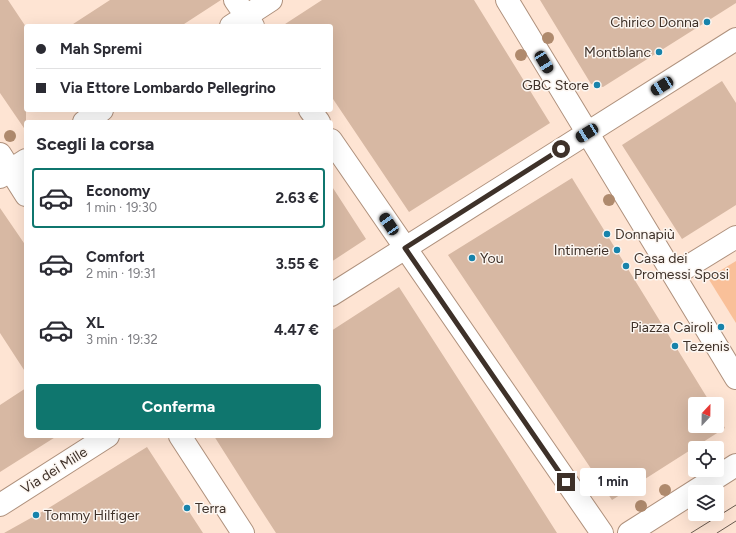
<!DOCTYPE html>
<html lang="it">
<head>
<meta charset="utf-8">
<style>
	:root { --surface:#fff; --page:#f7f7f7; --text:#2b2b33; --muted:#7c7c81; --line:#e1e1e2; --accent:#0f766e }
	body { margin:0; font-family:Figtree,sans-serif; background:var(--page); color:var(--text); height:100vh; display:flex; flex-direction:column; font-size:15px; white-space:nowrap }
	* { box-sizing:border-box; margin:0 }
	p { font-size:13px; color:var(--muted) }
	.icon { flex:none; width:22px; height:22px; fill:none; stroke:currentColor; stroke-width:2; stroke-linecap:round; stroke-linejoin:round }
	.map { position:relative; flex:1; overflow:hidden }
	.drawer { position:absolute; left:24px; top:120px; width:309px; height:318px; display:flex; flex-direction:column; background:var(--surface); border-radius:4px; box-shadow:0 4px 16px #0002 }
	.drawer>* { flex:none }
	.banner { position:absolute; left:24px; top:24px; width:309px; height:88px; border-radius:4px; box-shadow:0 4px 16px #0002; display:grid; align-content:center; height:88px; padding:0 12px; background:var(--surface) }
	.needle { width:26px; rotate:22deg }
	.controls { position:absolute; left:688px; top:397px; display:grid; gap:8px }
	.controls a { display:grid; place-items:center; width:36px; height:36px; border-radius:4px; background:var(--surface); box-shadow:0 4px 16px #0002; font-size:20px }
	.end { position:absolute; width:18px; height:18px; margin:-9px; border:5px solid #3e3129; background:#fff; box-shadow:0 0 0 2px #fff }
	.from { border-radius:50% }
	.bubble { position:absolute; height:28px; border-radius:4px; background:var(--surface); box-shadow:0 4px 16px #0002; font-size:13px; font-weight:700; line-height:28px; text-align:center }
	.car { position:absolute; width:12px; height:24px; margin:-12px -6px; border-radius:5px; box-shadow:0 0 3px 1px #0007; background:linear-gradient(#222 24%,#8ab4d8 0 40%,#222 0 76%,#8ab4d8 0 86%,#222 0) }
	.banner b { display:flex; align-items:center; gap:14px; height:38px; font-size:15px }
	.banner b+b { border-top:1px solid var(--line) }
	.banner i { width:10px; height:10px; background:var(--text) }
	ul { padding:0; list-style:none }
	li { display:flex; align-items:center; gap:12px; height:60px; margin:0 8px 6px; padding:0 4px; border:2px solid transparent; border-radius:4px }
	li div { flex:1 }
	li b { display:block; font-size:15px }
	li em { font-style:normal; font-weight:700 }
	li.active { border-color:var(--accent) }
	li>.icon { width:36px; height:36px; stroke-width:1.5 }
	h2 { padding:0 12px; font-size:18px; line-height:48px }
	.action { display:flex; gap:8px; margin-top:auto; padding:8px 12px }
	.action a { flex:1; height:46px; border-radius:4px; background:var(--accent); color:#fff; font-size:16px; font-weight:700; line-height:46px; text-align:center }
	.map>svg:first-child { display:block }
</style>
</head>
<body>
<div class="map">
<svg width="736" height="533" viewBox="0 0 736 533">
	<rect width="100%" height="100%" fill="#fee4d3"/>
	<!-- green -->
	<path fill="#f9c099" d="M 736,261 L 736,323 L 708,278 Z"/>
	<!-- building -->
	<path fill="#d7b8a3" d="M 0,0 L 8,0 L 26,27 L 26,131 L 0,93 Z
		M 110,0 L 221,0 L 181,26 L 70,26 Z
		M 322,0 L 474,0 L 550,123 L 409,212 L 331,96 L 331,26 L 282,26 Z
		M 540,0 L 736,0 L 736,3 L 603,87 L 591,84 Z
		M 722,81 L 736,103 L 736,205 L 682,239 L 622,145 Z
		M 572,178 L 711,404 L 695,404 L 695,426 L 717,426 L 717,414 L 725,428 L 612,500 L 448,255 Z
		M 331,185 L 366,239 L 331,262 Z
		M 0,208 L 26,246 L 26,373 L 0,333 Z
		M 399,287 L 508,456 L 557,533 L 276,533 L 252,496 L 214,436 L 331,436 L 331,331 Z
		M 26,388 L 26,436 L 57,436 L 0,472 L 0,405 Z
		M 147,447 L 203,533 L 4,533 L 47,509 Z"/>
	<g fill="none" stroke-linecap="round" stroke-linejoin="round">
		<defs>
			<path id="street" d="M 235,0 L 253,26
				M 507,0 L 736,378
				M 231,26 L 271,0
				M 310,110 L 319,122
				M 84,122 L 102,110
				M 331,140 L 602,533
				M 0,154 L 26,195
				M 0,177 L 26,160
				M 674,275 L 736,237
				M 331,295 L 736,39
				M 180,436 L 243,533
				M 0,505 L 108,436
				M 629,533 L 736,465"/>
		</defs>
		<!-- street casing -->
		<use href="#street" stroke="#af917d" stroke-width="24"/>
		<!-- street -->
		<use href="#street" stroke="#fff" stroke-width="22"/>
		<!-- tram -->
		<path stroke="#6a5a50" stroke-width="1" d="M 691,533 L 736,505
			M 717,533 L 736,521"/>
	</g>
	<!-- trees -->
	<g fill="#af8a6d">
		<circle cx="548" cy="38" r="6"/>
		<circle cx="521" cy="55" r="6"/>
		<circle cx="10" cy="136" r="6"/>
		<circle cx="609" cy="200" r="6"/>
		<circle cx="665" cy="490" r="6"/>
		<circle cx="641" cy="506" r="6"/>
	</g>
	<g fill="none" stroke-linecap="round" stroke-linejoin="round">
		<!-- route -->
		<path stroke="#3e3129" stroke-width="5" d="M 561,149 L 405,248 L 566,482"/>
	</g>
	<!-- markers -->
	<g fill="#1783ab" stroke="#fcf6f1" stroke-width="1.5">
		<circle cx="707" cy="22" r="4"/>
		<circle cx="659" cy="52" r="4"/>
		<circle cx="597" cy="85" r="4"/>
		<circle cx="607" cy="234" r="4"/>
		<circle cx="617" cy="250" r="4"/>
		<circle cx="472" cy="258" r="4"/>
		<circle cx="626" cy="266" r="4"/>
		<circle cx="721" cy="327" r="4"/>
		<circle cx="675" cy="346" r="4"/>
		<circle cx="187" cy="508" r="4"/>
		<circle cx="36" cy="515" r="4"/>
	</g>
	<g text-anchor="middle" stroke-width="3" stroke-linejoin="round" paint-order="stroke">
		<!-- poi labels -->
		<g font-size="14" fill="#3e3129" stroke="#fcf6f1" text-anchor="start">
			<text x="699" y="27" text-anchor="end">Chirico Donna</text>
			<text x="651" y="57" text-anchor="end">Montblanc</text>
			<text x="589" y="90" text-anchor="end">GBC Store</text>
			<text x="615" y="239">Donnapiù</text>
			<text x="609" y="255" text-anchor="end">Intimerie</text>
			<text x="480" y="263">You</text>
			<text x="634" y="263">Casa dei<tspan x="634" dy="16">Promessi Sposi</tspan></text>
			<text x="713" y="332" text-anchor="end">Piazza Cairoli</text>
			<text x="683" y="351">Tezenis</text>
			<text x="195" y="513">Terra</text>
			<text x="44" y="520">Tommy Hilfiger</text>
		</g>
		<!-- street labels -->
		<g font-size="14" fill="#3e3129" stroke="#fcf6f1">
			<text transform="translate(54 470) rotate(-32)" y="5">Via dei Mille</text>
		</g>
	</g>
</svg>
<div class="controls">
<a><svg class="needle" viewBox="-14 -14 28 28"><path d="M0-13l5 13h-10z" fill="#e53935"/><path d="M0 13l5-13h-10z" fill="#7c7c81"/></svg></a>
<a><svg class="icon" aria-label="locate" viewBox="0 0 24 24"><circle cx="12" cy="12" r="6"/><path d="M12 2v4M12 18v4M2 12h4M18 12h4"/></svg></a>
<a><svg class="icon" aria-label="layers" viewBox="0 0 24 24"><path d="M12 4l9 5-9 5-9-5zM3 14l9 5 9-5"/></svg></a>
</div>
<i class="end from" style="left:561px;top:149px"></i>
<i class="end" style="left:566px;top:482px"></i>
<div class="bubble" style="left:580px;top:468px;width:66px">1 min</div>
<i class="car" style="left:544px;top:62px;rotate:149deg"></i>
<i class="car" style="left:662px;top:86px;rotate:238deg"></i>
<i class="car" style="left:587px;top:133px;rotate:238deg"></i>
<i class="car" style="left:389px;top:224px;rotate:326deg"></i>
<div class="banner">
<b><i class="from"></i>Mah Spremi</b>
<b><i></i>Via Ettore Lombardo Pellegrino</b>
</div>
<section class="drawer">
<h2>Scegli la corsa</h2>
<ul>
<li class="active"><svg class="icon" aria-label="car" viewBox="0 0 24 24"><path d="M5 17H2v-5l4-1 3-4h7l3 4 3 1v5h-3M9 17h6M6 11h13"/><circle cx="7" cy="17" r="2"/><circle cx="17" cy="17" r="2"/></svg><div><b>Economy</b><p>1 min · 19:30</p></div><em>2.63 €</em></li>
<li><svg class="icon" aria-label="car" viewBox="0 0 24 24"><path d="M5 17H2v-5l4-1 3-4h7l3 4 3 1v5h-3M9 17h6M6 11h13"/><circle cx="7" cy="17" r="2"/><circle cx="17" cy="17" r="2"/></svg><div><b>Comfort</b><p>2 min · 19:31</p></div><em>3.55 €</em></li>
<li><svg class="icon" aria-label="car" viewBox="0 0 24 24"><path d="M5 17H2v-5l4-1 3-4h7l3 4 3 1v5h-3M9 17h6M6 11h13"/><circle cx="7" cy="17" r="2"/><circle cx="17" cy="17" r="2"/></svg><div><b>XL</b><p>3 min · 19:32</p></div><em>4.47 €</em></li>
</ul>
<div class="action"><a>Conferma</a></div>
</section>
</div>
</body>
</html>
